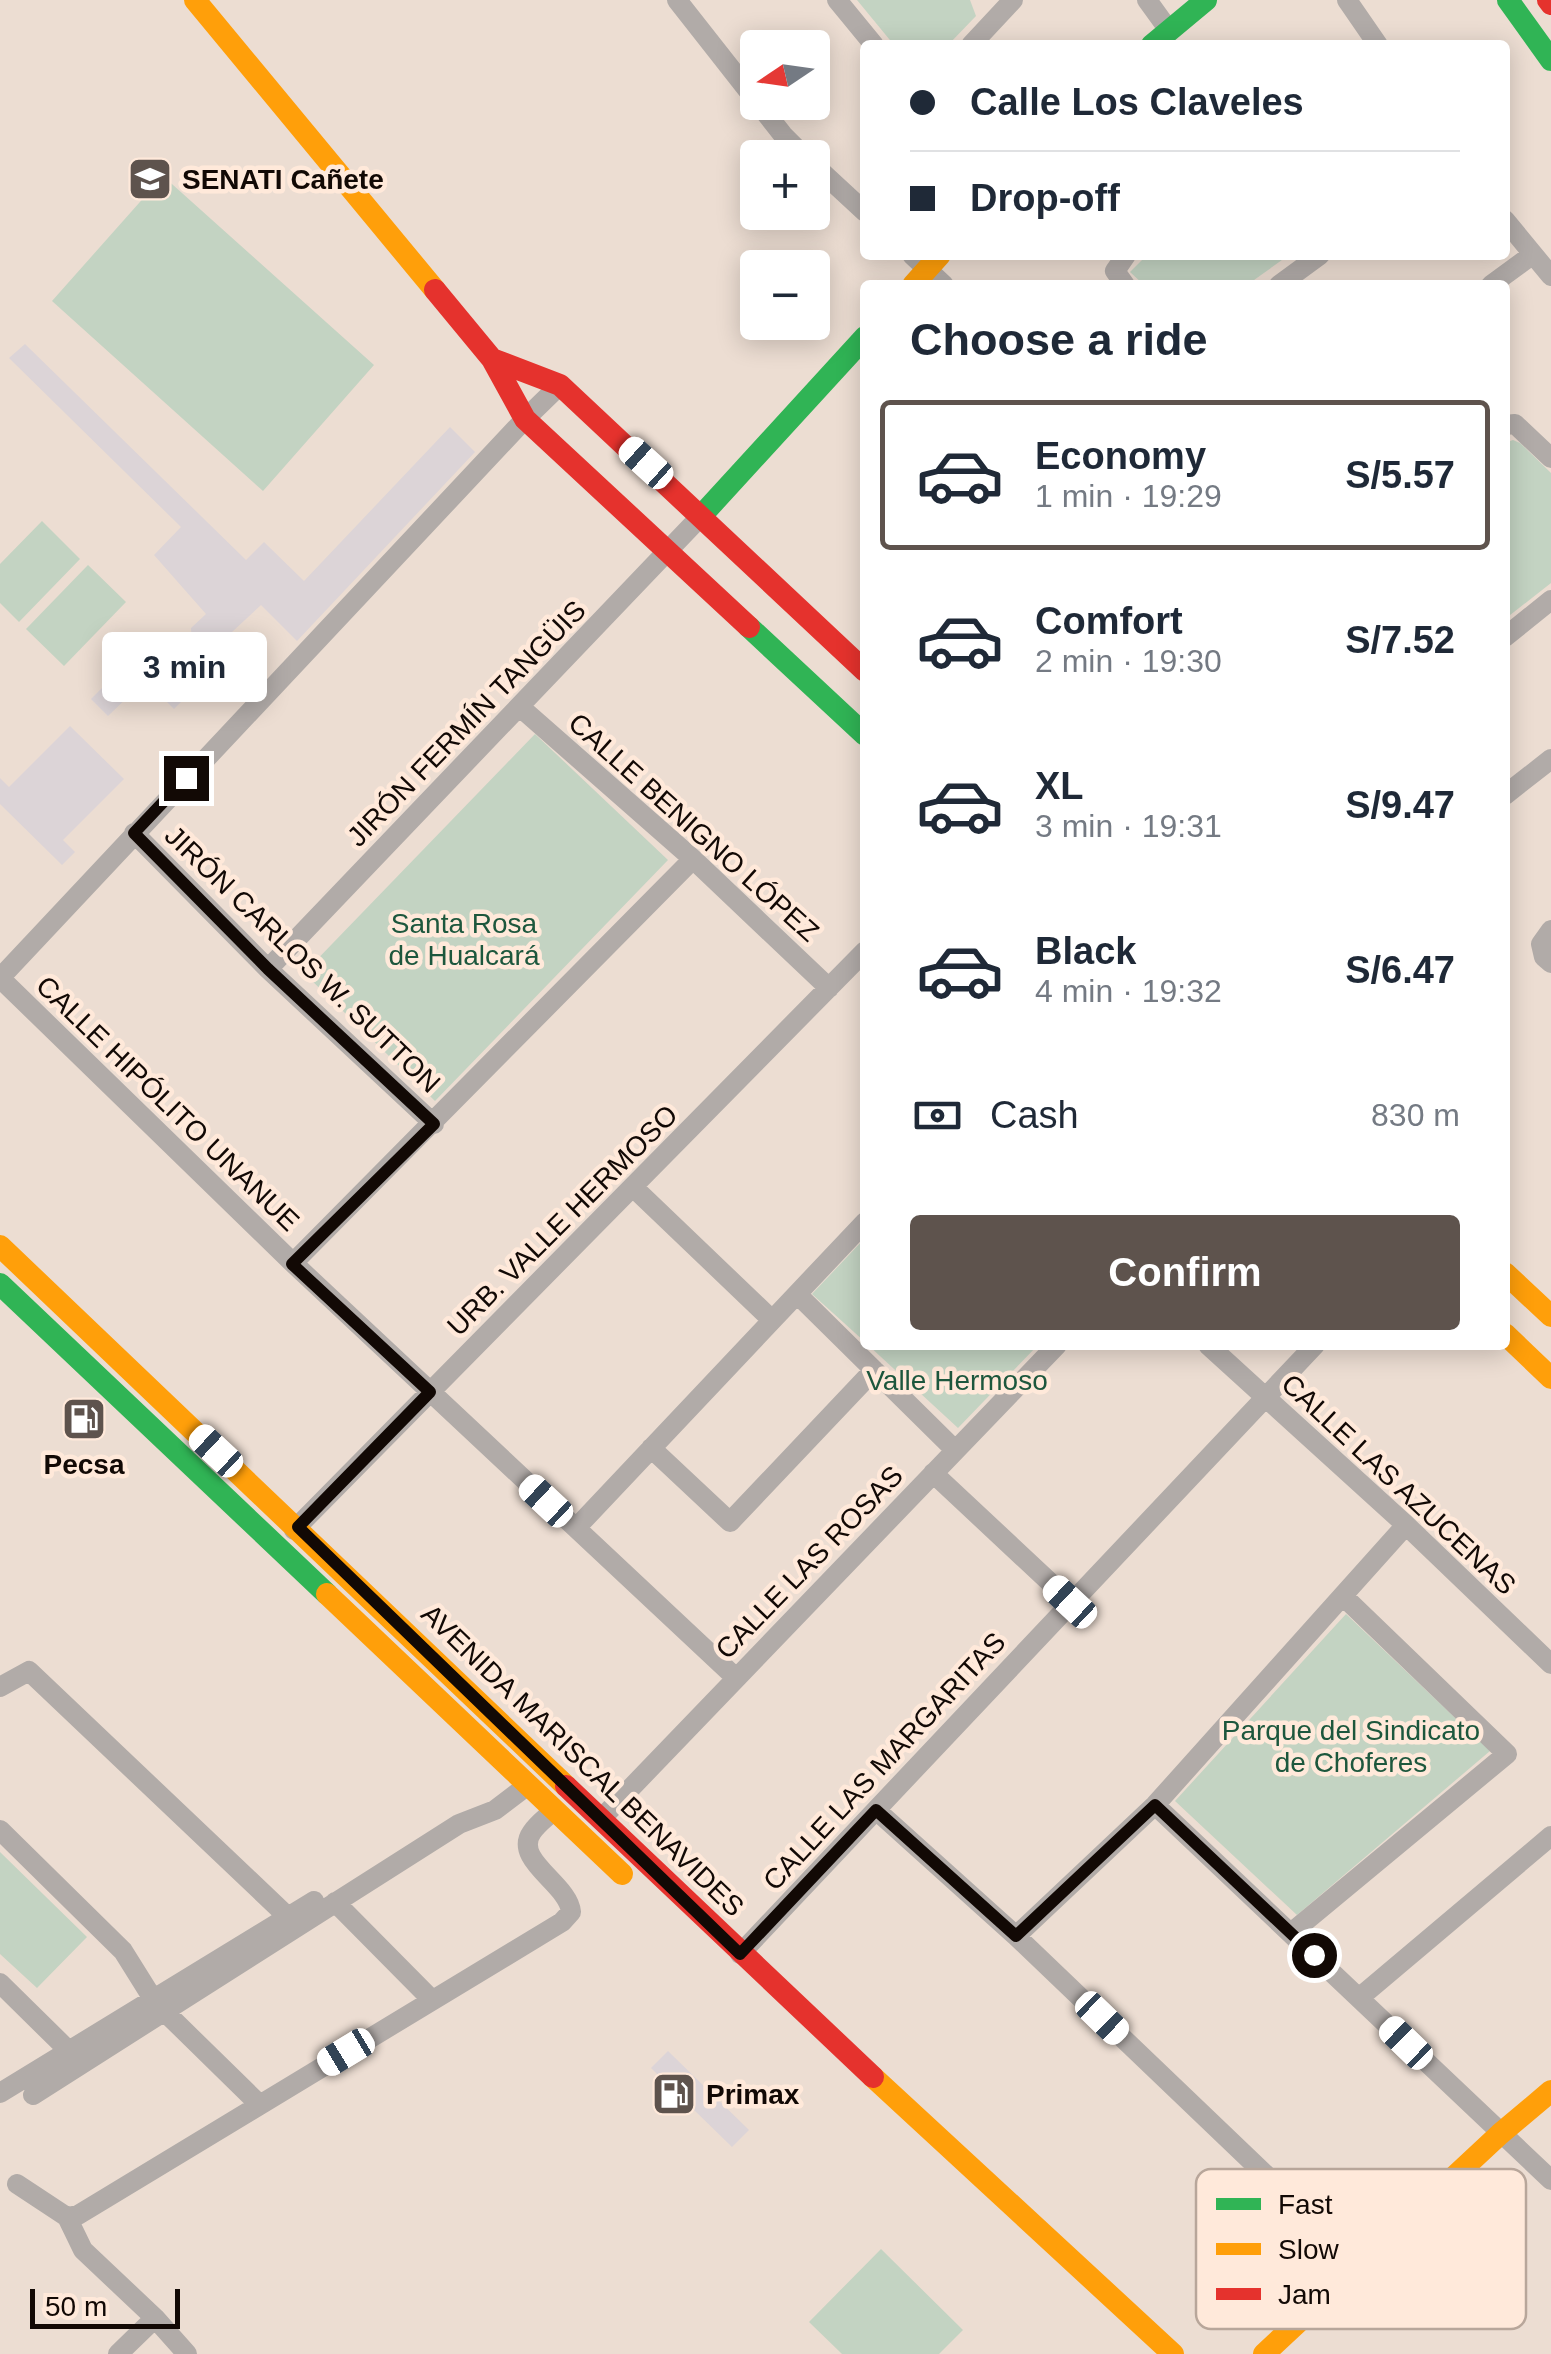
<!DOCTYPE html>
<html lang="en">
<head>
<meta charset="utf-8">
<style>
	:root { --surface:#fff; --page:#f6f6f7; --text:#1f2937; --muted:#747a83; --line:#e0e1e3; --accent:#5e534d }
	body { margin:0; font-family:Arial,sans-serif; background:var(--page); color:var(--text); height:100vh; display:flex; flex-direction:column; font-size:38px; white-space:nowrap }
	* { box-sizing:border-box; margin:0 }
	p { font-size:32px; color:var(--muted) }
	.icon { flex:none; width:55px; height:55px; fill:none; stroke:currentColor; stroke-width:2; stroke-linecap:round; stroke-linejoin:round }
	.map { position:relative; flex:1; overflow:hidden }
	.drawer { position:absolute; left:860px; top:280px; width:650px; height:1070px; display:flex; flex-direction:column; background:var(--surface); border-radius:10px; box-shadow:0 5px 25px #0003 }
	.drawer>* { flex:none }
	.banner { position:absolute; left:860px; top:40px; width:650px; height:220px; border-radius:10px; box-shadow:0 5px 25px #0003; display:grid; align-content:center; height:220px; padding:0 50px; background:var(--surface) }
	.needle { width:65px; rotate:257deg }
	.buttons { position:absolute; left:740px; top:30px; display:grid; gap:20px }
	.buttons a { display:grid; place-items:center; width:90px; height:90px; border-radius:10px; background:var(--surface); box-shadow:0 5px 25px #0003; font-size:50px }
	.scale { position:absolute; left:30px; bottom:25px; width:150px; box-sizing:border-box; padding-left:10px; border:5px solid #120905; border-top:0; font-size:28px; line-height:35px; white-space:nowrap; color:#120905; -webkit-text-stroke:8px #ffe9da; paint-order:stroke }
	.end { position:absolute; width:45px; height:45px; margin:-22px; border:12px solid #120905; background:#fff; box-shadow:0 0 0 5px #fff }
	.from { border-radius:50% }
	.bubble { position:absolute; height:70px; border-radius:10px; background:var(--surface); box-shadow:0 5px 25px #0003; font-size:32px; font-weight:700; line-height:70px; text-align:center }
	.car { position:absolute; width:30px; height:60px; margin:-30px -15px; border-radius:12px; box-shadow:0 0 8px 2px #0007; background:linear-gradient(#fff 24%,#345 0 40%,#fff 0 76%,#345 0 86%,#fff 0) }
	.banner b { display:flex; align-items:center; gap:35px; height:95px; font-size:38px }
	.banner b+b { border-top:2px solid var(--line) }
	.banner i { width:25px; height:25px; background:var(--text) }
	ul { padding:0; list-style:none }
	li { display:flex; align-items:center; gap:30px; height:150px; margin:0 20px 15px; padding:0 30px; border:5px solid transparent; border-radius:10px }
	li div { flex:1 }
	li b { display:block; font-size:38px }
	li em { font-style:normal; font-weight:700 }
	li.on { border-color:var(--accent) }
	li>.icon { width:90px; height:90px; stroke-width:1.5 }
	h2 { padding:0 50px; font-size:45px; line-height:120px }
	.pay { display:flex; align-items:center; gap:25px; height:110px; padding:0 50px; font-size:38px }
	.pay p { margin-inline-start:auto }
	.button { display:flex; gap:20px; margin-top:auto; padding:20px 50px }
	.button a { flex:1; height:115px; border-radius:10px; background:var(--accent); color:#fff; font-size:40px; font-weight:700; line-height:115px; text-align:center }
	.map>svg:first-child { display:block }
</style>
</head>
<body>
<div class="map">
<svg width="1551" height="2354" viewBox="0 0 1551 2354">
	<rect width="100%" height="100%" fill="#ecddd2"/>
	<!-- green -->
	<path fill="#c3d3c2" d="M 857,0 L 970,0 L 976,16 L 948,45 L 894,45 Z
		M 163,176 L 374,365 L 263,491 L 52,301 Z
		M 1147,255 L 1289,255 L 1247,285 L 1144,285 L 1130,272 Z
		M 1513,440 L 1520,443 L 1551,473 L 1551,583 L 1505,619 L 1505,443 Z
		M 42,521 L 80,559 L 19,622 L 0,603 L 0,564 Z
		M 88,565 L 126,602 L 64,666 L 26,629 Z
		M 535,734 L 668,860 L 435,1101 L 304,973 Z
		M 865,1238 L 865,1342 L 812,1294 Z
		M 868,1345 L 1038,1345 L 958,1428 Z
		M 1346,1614 L 1490,1751 L 1297,1915 L 1175,1801 Z
		M 0,1852 L 87,1937 L 37,1988 L 0,1954 Z
		M 881,2249 L 963,2330 L 939,2354 L 842,2354 L 809,2322 Z"/>
	<!-- building -->
	<path fill="#dcd4d7" d="M 25,344 L 246,560 L 264,542 L 304,581 L 450,427 L 475,452 L 297,641 L 261,605 L 232,632 L 230,644 L 217,655 L 177,661 L 192,646 L 191,628 L 206,614 L 154,555 L 181,527 L 9,358 Z
		M 127,643 L 159,676 L 138,697 L 133,692 L 108,716 L 91,699 L 116,674 L 106,664 Z
		M 177,661 L 199,684 L 174,709 L 151,686 Z
		M 70,726 L 124,779 L 63,840 L 75,852 L 62,865 L 0,804 L 0,778 L 9,787 Z
		M 668,2051 L 749,2130 L 732,2147 L 651,2068 Z"/>
	<g fill="none" stroke-linecap="round" stroke-linejoin="round">
		<!-- street -->
		<path stroke="#b1aba8" stroke-width="20" d="M 677,0 L 783,135 L 806,158
			M 837,0 L 874,45
			M 1147,0 L 1168,29
			M 1347,0 L 1378,45
			M 971,45 L 1013,0
			M 812,163 L 865,212
			M 1505,220 L 1551,276
			M 912,255 L 944,285
			M 1125,285 L 1115,271 L 1126,255
			M 1279,285 L 1320,255
			M 1491,285 L 1532,255
			M 1505,425 L 1515,424 L 1551,458
			M 1505,637 L 1551,600
			M 520,707 L 693,859 L 829,988
			M 1505,795 L 1551,759
			M 134,833 L 268,969 L 434,1124
			M 1551,930 L 1541,944 L 1544,957 L 1551,963
			M 268,969 L 702,515
			M 0,978 L 293,1263 L 735,1677
			M 0,978 L 525,419 L 560,385
			M 633,1187 L 772,1320
			M 293,1263 L 693,859
			M 797,1294 L 955,1450
			M 1208,1345 L 1406,1525 L 1551,1664
			M 651,1448 L 730,1522 L 874,1370
			M 933,1473 L 1071,1602
			M 576,1528 L 865,1222
			M 294,1530 L 865,951
			M 0,1687 L 29,1671 L 287,1916
			M 1155,1805 L 1551,2180
			M 876,1810 L 1016,1936 L 1359,2264
			M 602,1818 L 1057,1345
			M 0,1830 L 123,1951 L 153,1999
			M 335,1902 L 432,2000
			M 1291,1933 L 1507,1754 L 1343,1596
			M 1016,1936 L 1155,1805 L 1406,1525
			M 740,1954 L 1315,1345
			M 0,1983 L 69,2051
			M 1359,1998 L 1551,1836
			M 165,2012 L 260,2105
			M 0,2093 L 314,1901
			M 33,2095 L 459,1824 L 495,1810 L 528,1785
			M 17,2184 L 67,2217 L 78,2215 L 562,1922 L 571,1912 C 569,1884 512,1860 532,1832 C 537,1824 547,1817 554,1810
			M 67,2217 L 83,2250 L 155,2318 L 187,2354
			M 118,2354 L 155,2318"/>
		<!-- fast -->
		<path stroke="#30b455" stroke-width="22" d="M 1508,0 L 1551,60
			M 1152,45 L 1206,0
			M 702,515 L 865,337
			M 749,627 L 865,735
			M 0,1284 L 327,1594"/>
		<!-- slow -->
		<path stroke="#ff9f0a" stroke-width="22" d="M 195,0 L 435,290
			M 913,285 L 940,255
			M 0,1246 L 566,1786
			M 1505,1273 L 1551,1316
			M 1505,1334 L 1551,1378
			M 327,1594 L 622,1874
			M 873,2077 L 1173,2354
			M 1264,2354 L 1500,2134 L 1551,2091"/>
		<!-- jam -->
		<path stroke="#e5322d" stroke-width="22" d="M 1548,0 L 1551,4
			M 435,290 L 492,359 L 525,419 L 749,627
			M 492,359 L 560,385 L 865,671
			M 566,1786 L 873,2077"/>
	</g>
	<g fill="none" stroke-linecap="round" stroke-linejoin="round">
		<!-- route -->
		<path stroke="#120905" stroke-width="12" d="M 186,778 L 134,833 L 268,969 L 434,1124 L 292,1264 L 430,1392 L 298,1527 L 740,1954 L 876,1810 L 1016,1936 L 1155,1805 L 1314,1955"/>
	</g>
	<!-- icons -->
	<defs>
		<symbol id="university-square" viewBox="-11 -11 22 22"><rect x="-9" y="-9" width="18" height="18" rx="4" fill="#5e534d" stroke="#ffe9da"/><path d="M0-5L7-2L0 1L-7-2ZM-4 1L0 2.5L4 1V4Q0 6-4 4Z" fill="#fff"/></symbol>
		<symbol id="fuel-square" viewBox="-11 -11 22 22"><rect x="-9" y="-9" width="18" height="18" rx="4" fill="#5e534d" stroke="#ffe9da"/><path d="M-5.5-6h7V0h2V4h1.3V-2.5L3-4.5l.8-.8L6-3V5H2.5V1h-1V6h-7ZM-4.2-4.7v3.2H.2V-4.7Z" fill="#fff"/></symbol>
	</defs>
	<g fill-rule="evenodd">
		<use href="#university-square" x="125" y="154" width="50" height="50"/>
		<use href="#fuel-square" x="59" y="1394" width="50" height="50"/>
		<use href="#fuel-square" x="649" y="2069" width="50" height="50"/>
	</g>
	<g text-anchor="middle" stroke-width="9" stroke-linejoin="round" paint-order="stroke">
		<!-- poi labels -->
		<g font-size="28" font-weight="bold" fill="#120905" stroke="#ffe9da" text-anchor="start">
			<text x="182" y="189">SENATI Cañete</text>
			<text x="84" y="1474" text-anchor="middle">Pecsa</text>
			<text x="706" y="2104">Primax</text>
		</g>
		<!-- street labels -->
		<g font-size="28" fill="#120905" stroke="#ffe9da">
			<text transform="translate(466 723) rotate(-46)" y="10">JIRÓN FERMÍN TANGÜIS</text>
			<text transform="translate(694 827) rotate(42)" y="10">CALLE BENIGNO LÓPEZ</text>
			<text transform="translate(303 959) rotate(44)" y="10">JIRÓN CARLOS W. SUTTON</text>
			<text transform="translate(168 1103) rotate(44)" y="10">CALLE HIPÓLITO UNANUE</text>
			<text transform="translate(562 1220) rotate(-45)" y="10">URB. VALLE HERMOSO</text>
			<text transform="translate(1399 1484) rotate(43)" y="10">CALLE LAS AZUCENAS</text>
			<text transform="translate(809 1562) rotate(-46)" y="10">CALLE LAS ROSAS</text>
			<text transform="translate(583 1760) rotate(44)" y="10">AVENIDA MARISCAL BENAVIDES</text>
			<text transform="translate(884 1761) rotate(-47)" y="10">CALLE LAS MARGARITAS</text>
		</g>
		<!-- park labels -->
		<g font-size="28" fill="#1d573d" stroke="#ffe9da">
			<text x="464" y="933">Santa Rosa<tspan x="464" dy="32">de Hualcará</tspan></text>
			<text x="957" y="1390">Valle Hermoso</text>
			<text x="1351" y="1740">Parque del Sindicato<tspan x="1351" dy="32">de Choferes</tspan></text>
		</g>
	</g>
	<!-- legend -->
	<rect x="1196" y="2169" width="330" height="160" rx="15" fill="#ffe9da" stroke="#b8a69a" stroke-width="2.5"/>
	<rect x="1216" y="2198" width="45" height="12" fill="#30b455"/>
	<rect x="1216" y="2243" width="45" height="12" fill="#ff9f0a"/>
	<rect x="1216" y="2288" width="45" height="12" fill="#e5322d"/>
	<g font-size="28" fill="#120905">
		<text x="1278" y="2214">Fast</text>
		<text x="1278" y="2259">Slow</text>
		<text x="1278" y="2304">Jam</text>
	</g>
</svg>
<div class="buttons">
<a><svg class="needle" viewBox="-14 -14 28 28"><path d="M0-13l5 13h-10z" fill="#e53935"/><path d="M0 13l5-13h-10z" fill="#747a83"/></svg></a>
<a>+</a>
<a>−</a>
</div>
<div class="scale">50 m</div>
<i class="end from" style="left:1314px;top:1955px"></i>
<i class="end" style="left:186px;top:778px"></i>
<div class="bubble" style="left:102px;top:632px;width:165px">3 min</div>
<i class="car" style="left:646px;top:463px;rotate:312deg"></i>
<i class="car" style="left:216px;top:1451px;rotate:313deg"></i>
<i class="car" style="left:546px;top:1501px;rotate:313deg"></i>
<i class="car" style="left:1070px;top:1602px;rotate:313deg"></i>
<i class="car" style="left:1102px;top:2018px;rotate:134deg"></i>
<i class="car" style="left:1406px;top:2043px;rotate:314deg"></i>
<i class="car" style="left:346px;top:2052px;rotate:239deg"></i>
<div class="banner">
<b><i class="from"></i>Calle Los Claveles</b>
<b><i></i>Drop-off</b>
</div>
<section class="drawer">
<h2>Choose a ride</h2>
<ul>
<li class="on"><svg class="icon" aria-label="car" viewBox="0 0 24 24"><path d="M5 17H2v-5l4-1 3-4h7l3 4 3 1v5h-3M9 17h6M6 11h13"/><circle cx="7" cy="17" r="2"/><circle cx="17" cy="17" r="2"/></svg><div><b>Economy</b><p>1 min · 19:29</p></div><em>S/5.57</em></li>
<li><svg class="icon" aria-label="car" viewBox="0 0 24 24"><path d="M5 17H2v-5l4-1 3-4h7l3 4 3 1v5h-3M9 17h6M6 11h13"/><circle cx="7" cy="17" r="2"/><circle cx="17" cy="17" r="2"/></svg><div><b>Comfort</b><p>2 min · 19:30</p></div><em>S/7.52</em></li>
<li><svg class="icon" aria-label="car" viewBox="0 0 24 24"><path d="M5 17H2v-5l4-1 3-4h7l3 4 3 1v5h-3M9 17h6M6 11h13"/><circle cx="7" cy="17" r="2"/><circle cx="17" cy="17" r="2"/></svg><div><b>XL</b><p>3 min · 19:31</p></div><em>S/9.47</em></li>
<li><svg class="icon" aria-label="car" viewBox="0 0 24 24"><path d="M5 17H2v-5l4-1 3-4h7l3 4 3 1v5h-3M9 17h6M6 11h13"/><circle cx="7" cy="17" r="2"/><circle cx="17" cy="17" r="2"/></svg><div><b>Black</b><p>4 min · 19:32</p></div><em>S/6.47</em></li>
</ul>
<div class="pay"><svg class="icon" aria-label="cash" viewBox="0 0 24 24"><path d="M3 7h18v10H3z"/><circle cx="12" cy="12" r="2"/></svg>Cash<p>830 m</p></div>
<div class="button"><a>Confirm</a></div>
</section>
</div>
</body>
</html>
